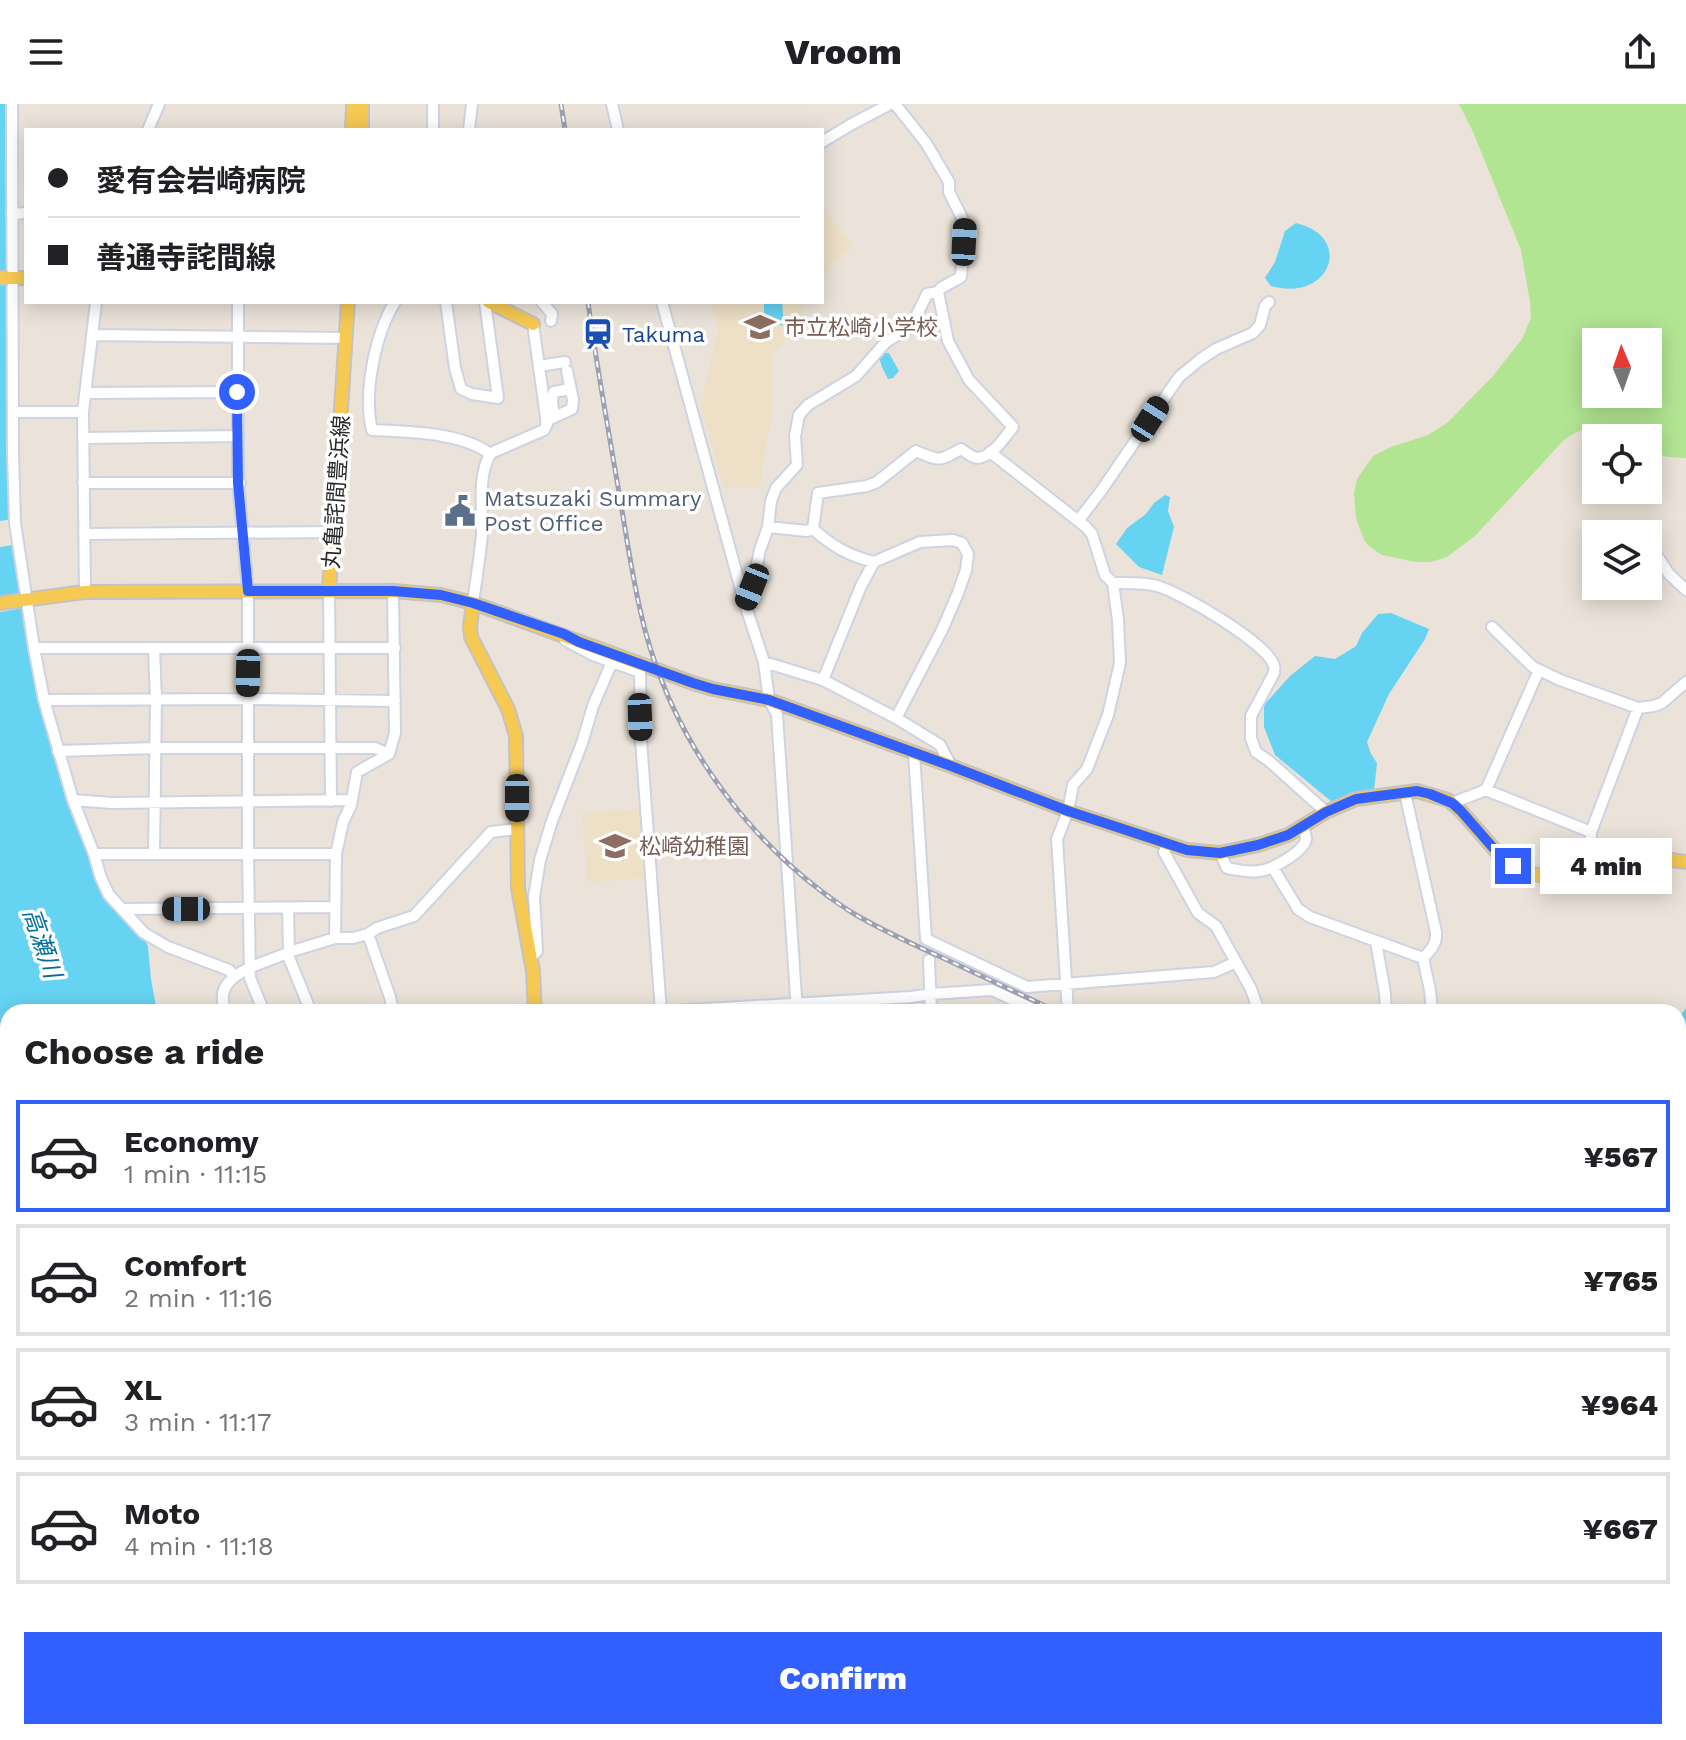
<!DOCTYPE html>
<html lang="en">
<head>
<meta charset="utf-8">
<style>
	:root { --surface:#fff; --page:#f6f6f6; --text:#202124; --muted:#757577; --line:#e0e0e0; --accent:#3260ff }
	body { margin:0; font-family:"Work Sans","Noto Sans JP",sans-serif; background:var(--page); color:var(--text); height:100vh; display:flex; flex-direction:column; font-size:30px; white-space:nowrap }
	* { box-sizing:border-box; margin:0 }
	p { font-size:26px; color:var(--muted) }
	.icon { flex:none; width:44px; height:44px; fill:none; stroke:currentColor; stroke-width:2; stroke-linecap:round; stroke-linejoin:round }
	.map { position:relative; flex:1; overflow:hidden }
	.drawer { position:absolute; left:0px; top:900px; width:1686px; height:736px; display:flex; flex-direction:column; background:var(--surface); border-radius:24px 24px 0 0; box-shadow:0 4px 20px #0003 }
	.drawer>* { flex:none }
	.top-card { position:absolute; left:24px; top:24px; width:800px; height:176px; border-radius:0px; box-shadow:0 4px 20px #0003; display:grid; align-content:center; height:176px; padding:0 24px; background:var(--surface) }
	.needle { width:52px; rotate:358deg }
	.buttons { position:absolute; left:1582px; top:224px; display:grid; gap:16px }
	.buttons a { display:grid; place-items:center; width:80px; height:80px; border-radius:0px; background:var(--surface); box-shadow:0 4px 20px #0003; font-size:40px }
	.end { position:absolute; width:36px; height:36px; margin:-18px; border:10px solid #3260ff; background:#fff; box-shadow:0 0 0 4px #fff }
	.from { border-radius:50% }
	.bubble { position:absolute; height:56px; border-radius:0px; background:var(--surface); box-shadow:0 4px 20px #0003; font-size:26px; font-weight:800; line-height:56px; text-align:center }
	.car { position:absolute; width:24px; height:48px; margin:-24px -12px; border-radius:10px; box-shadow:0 0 6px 2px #0007; background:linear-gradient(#222 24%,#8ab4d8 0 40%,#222 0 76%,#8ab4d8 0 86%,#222 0) }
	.top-card b { display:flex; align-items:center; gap:28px; height:76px; font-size:30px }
	.top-card b+b { border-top:2px solid var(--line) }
	.top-card i { width:20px; height:20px; background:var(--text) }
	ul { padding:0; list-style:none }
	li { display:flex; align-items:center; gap:24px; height:112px; margin:0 16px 12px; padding:0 8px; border:4px solid var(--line); border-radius:0px }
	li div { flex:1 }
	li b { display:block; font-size:30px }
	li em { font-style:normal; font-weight:800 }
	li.active { border-color:var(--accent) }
	li>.icon { width:72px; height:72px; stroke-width:1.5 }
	h2 { padding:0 24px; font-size:36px; line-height:96px }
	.primary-button { display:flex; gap:16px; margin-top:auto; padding:16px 24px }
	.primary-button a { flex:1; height:92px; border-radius:0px; background:var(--accent); color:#fff; font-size:32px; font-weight:800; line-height:92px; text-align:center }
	header { display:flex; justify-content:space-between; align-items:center; height:104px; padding:0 24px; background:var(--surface); font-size:36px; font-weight:800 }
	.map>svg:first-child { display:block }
</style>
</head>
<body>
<header><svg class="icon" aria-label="menu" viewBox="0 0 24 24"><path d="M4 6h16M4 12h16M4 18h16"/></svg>Vroom<svg class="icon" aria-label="share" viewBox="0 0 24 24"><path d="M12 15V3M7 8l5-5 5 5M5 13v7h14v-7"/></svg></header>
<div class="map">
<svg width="1686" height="1636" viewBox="0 0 1686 1636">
	<rect width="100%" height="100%" fill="#ebe3d9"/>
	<!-- education -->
	<path fill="#eee0c7" d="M 822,102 L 853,141 L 822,172 Z
		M 711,198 L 805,198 L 796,225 L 772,250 L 772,313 L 766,339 L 760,383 L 724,384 L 701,302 L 718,224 Z
		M 643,705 L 648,774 L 587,778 L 582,709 Z"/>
	<!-- green -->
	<path fill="#b2e592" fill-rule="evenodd" d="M 1459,0 L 1686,0 L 1686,354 L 1669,353 L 1648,349 L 1648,334 C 1639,334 1630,335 1621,334 C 1613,333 1615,332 1608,329 C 1592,323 1577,325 1564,336 L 1475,432 L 1447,453 L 1431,458 L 1416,458 L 1382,451 L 1370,443 L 1364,436 L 1356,414 L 1354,389 L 1357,375 L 1373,352 L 1391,343 L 1428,331 L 1447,319 L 1493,272 L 1522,235 L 1531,214 L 1530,198 L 1521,146 L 1473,28 ZM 1596,238 L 1648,238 L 1648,290 L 1596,290 Z
		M 0,1516 L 8,1522 L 8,1628 L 118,1628 L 123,1636 L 0,1636 Z"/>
	<!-- water -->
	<path fill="#66d3f3" d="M 0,0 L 7,0 L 8,339 L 11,415 L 0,417 Z
		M 1296,119 C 1355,133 1330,199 1271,182 L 1265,174 L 1275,158 L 1285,127 Z
		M 764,198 L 782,198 L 784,221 L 764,222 Z
		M 881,248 L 889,249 L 899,267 L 893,274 L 888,275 L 882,263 L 878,250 Z
		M 1165,391 L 1170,393 L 1168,407 L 1174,423 L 1162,471 L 1139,463 L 1116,440 L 1127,424 L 1146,410 L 1154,399 Z
		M 13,441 L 20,490 L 0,493 L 0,443 Z
		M 23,504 L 36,579 L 98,774 L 143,831 L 148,843 L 151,875 L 157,908 L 8,908 L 8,965 L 0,948 L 0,508 Z
		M 1391,509 L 1429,525 L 1425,535 L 1389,590 L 1367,638 L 1371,650 L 1377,659 L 1374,687 L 1332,698 L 1275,651 L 1264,623 L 1264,601 L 1290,572 L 1315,552 L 1335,555 L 1356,542 L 1362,529 L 1378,510 Z
		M 1686,904 L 1686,997 L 1678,994 L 1678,915 Z
		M 0,1250 L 8,1257 L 8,1351 L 0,1341 Z"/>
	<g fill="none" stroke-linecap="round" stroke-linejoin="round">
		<!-- river -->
		<path stroke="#66d3f3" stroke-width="14" d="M 1678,1289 L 1686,1295
			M 1678,1612 L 1686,1611"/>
		<defs>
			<path id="minor" d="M 12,0 L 13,349 L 15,419 L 34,544 L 44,596 L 73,696 L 94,750 L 101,774 L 109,791 L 144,829 L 168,843 L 229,866 L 234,872
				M 612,0 L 618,26
				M 148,26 L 159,0
				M 433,26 L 433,0
				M 469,26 L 472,0
				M 822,38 L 852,20 L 890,0
				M 12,110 L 26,109
				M 238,198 L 238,379 L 248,487 L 248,750 L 250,874 L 264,908
				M 395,198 C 375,230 363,290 372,326 C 409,328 461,328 490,350
				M 446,198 L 455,264 L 461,285 L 472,290 L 498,294 L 485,198
				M 542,198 L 552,210 L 551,217
				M 662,198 L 745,500 L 764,558 L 769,596 L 777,610 L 797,908
				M 92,231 L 346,234
				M 539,262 L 565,258
				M 86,289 L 237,288
				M 13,308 L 83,308
				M 555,313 C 553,305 550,296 554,288 L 570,285
				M 546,317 L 572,305 L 573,296 L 567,267
				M 83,334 L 238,332
				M 990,348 L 1086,423 L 1092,430 L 1105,471 L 1113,479 L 1118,516 L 1120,559 L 1108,611 L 1087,665 L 1073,681 L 1068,707 L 1057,735 L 1068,908
				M 83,379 L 240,379
				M 1078,417 L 1101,387 L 1179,273 L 1201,255 L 1216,245 L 1253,229 L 1260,221 L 1265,202 L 1269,198
				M 768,423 L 807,427 L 813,425
				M 813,425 L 818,389 L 867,382 L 877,378 L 916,347 C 940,357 938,358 961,345 C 966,348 972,354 978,354 C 993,352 1005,333 1013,323 L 969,276 L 948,237 L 938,188
				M 813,425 C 832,442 849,452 874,458
				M 84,430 L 334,428
				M 1648,438 L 1669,470 L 1686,486
				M 1113,479 C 1127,479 1144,478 1157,482 C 1180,488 1269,540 1274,562 C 1275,564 1274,566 1274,569 L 1251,612 L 1251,634 L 1256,648 L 1269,657 L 1326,708
				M 329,487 L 331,697
				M 85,488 L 83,308 L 96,198
				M 473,499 C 476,476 480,453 482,430 C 483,404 477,371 491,349 L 544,326 L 547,320 L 533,220
				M 745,500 L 752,483 L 760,446 L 768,423 L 771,397 L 776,384 L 797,361 L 795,332 L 799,311 L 808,301 L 856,272 L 886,238 L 911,223 L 927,190 L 938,188 L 941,184 L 961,173 L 965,120 L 949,88 L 949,78 L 926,39 L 895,0
				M 1492,523 L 1533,563 L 1560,576 L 1638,604 L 1654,602 L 1662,599 L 1686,578
				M 565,536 L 593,551 L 640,568 L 641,636 L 661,908
				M 34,544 L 395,544
				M 764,558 L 823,576 L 896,614 L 940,641 L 951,662
				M 823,576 L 861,482 L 874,458 L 920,438 L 953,436 L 962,439 L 968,450 L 966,466 L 958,489 L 942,526 L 896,614
				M 44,596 L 248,595 L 395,597
				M 58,647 L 154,644 L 375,644 L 389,650
				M 914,649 L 926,835 L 1027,883 L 1214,868 L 1236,858
				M 1486,686 L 1539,566
				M 1405,689 L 1436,828 C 1437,840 1431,846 1423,854
				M 73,696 L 112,699 L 351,696
				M 1452,699 L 1486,686 L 1591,728
				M 1168,740 L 1164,748 L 1198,809 L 1216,822 L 1251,885 L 1259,908
				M 1220,749 L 1227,764 C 1238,766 1248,769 1259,767 C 1271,766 1304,748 1306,735 C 1306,733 1304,725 1303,723
				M 94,750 L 336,750
				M 154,750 L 156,595 L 154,544
				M 1273,764 L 1298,805 L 1310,813 L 1423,854
				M 1589,774 L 1591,728 L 1638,604
				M 288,804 L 289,848 L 287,849 L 311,908
				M 122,805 L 335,803
				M 368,830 L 390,893 L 393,908
				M 335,834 L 336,750 L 343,718 L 351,701 L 357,668 L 389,650 L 395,629 L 393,487
				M 1376,838 L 1385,889 L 1386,908
				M 289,848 L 335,834 L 353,834 L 368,830 L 377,824 L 414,812 L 491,728 L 517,725
				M 531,854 L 537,847 L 534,793 L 540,756 L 552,717 L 582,639 L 593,602 L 612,558
				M 1423,854 L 1430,886 L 1432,908
				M 929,856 L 931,908
				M 226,908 C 209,870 261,861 287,849
				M 654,908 L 911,893 L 931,890 L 992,886 L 1040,908
				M 0,1012 L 8,1008
				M 1678,1042 L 1686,1049
				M 0,1055 L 8,1052
				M 0,1092 L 8,1089
				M 0,1244 L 8,1252
				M 1678,1261 L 1686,1267
				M 0,1410 L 8,1425
				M 1684,1512 L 1686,1509
				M 1678,1545 L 1686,1545
				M 167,1628 L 171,1636
				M 645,1628 L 649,1636
				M 823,1628 L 830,1636
				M 1369,1628 L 1374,1636
				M 1535,1628 L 1549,1636
				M 729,1636 L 739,1628
				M 942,1636 L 950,1628
				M 1162,1636 L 1173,1628"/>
			<path id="major" d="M 352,26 L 353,0
				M 362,26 L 362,0
				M 0,174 L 26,174
				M 489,198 L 533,220
				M 329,487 L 348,198
				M 0,499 L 85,488 L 393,487 L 441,491 L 473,499 L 693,579 L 713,585 L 769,596 L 951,662 L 1068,707 L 1187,746 L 1220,749 L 1258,741 L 1288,731 L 1326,708 L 1356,695 L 1417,687 L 1448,696 L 1461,707 L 1502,754 L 1513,762 L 1534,770 L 1561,776 L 1580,777 L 1601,773 L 1651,757 L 1671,756 L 1686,758
				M 473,499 L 470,523 L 471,533 L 508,605 L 516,632 L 518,784 L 533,867 L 535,908
				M 0,971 L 8,986
				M 331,1628 L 333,1636"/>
		</defs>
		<!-- minor casing -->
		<use href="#minor" stroke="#ced3e2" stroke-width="14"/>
		<!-- major casing -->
		<use href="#major" stroke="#c3c3c3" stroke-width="16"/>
		<!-- minor -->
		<use href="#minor" stroke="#fff" stroke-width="10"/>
		<!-- major -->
		<use href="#major" stroke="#f6c953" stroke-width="12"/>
		<defs>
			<path id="rail" d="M 561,0 L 565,26
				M 588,198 C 596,258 607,318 617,377 C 626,427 632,477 645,526 C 675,640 752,744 851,808 C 881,826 912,840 943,854 C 982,872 1020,890 1058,908
				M 1678,1189 L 1686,1192"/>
		</defs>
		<!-- rail casing -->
		<use href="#rail" stroke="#9ba0b3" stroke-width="5"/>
		<!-- rail -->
		<use href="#rail" stroke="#fff" stroke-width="2" stroke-dasharray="6" stroke-linecap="butt"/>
	</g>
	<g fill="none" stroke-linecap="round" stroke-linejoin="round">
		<!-- route -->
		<path stroke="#3260ff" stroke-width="10" d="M 237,288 L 238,379 L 248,487 L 393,487 L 441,491 L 473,499 L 564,530 L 579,538 L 693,579 L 713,585 L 769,596 L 951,662 L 1068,707 L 1187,746 L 1220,749 L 1258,741 L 1288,731 L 1326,708 L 1356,695 L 1417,687 L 1430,690 L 1452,699 L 1461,707 L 1502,754 L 1513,762"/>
	</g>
	<!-- icons -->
	<defs>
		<symbol id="school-bare" viewBox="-9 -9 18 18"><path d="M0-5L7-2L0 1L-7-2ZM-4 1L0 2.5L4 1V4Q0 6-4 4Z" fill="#8d6e63" stroke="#fff" stroke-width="2.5" paint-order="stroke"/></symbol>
		<symbol id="station-bare" viewBox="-9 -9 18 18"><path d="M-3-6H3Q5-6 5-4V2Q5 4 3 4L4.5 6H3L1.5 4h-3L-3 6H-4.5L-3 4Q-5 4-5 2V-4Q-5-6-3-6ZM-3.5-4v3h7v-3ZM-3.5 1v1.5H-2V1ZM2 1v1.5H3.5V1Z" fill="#1a4fb4" stroke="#fff" stroke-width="2.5" paint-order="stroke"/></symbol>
		<symbol id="civic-bare" viewBox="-9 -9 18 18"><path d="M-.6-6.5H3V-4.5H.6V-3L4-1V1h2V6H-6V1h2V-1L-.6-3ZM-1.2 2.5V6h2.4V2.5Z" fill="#5c6f8a" stroke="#fff" stroke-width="2.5" paint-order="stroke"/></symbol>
	</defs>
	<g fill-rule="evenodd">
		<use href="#school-bare" x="738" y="201" width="44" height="44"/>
		<use href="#station-bare" x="576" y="208" width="44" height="44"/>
		<use href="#civic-bare" x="438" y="385" width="44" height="44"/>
		<use href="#school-bare" x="593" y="720" width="44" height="44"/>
	</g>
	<g text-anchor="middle" stroke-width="7" stroke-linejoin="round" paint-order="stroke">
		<!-- education labels -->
		<g font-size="22" fill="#785e54" stroke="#fff" text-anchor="start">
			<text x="784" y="231">市立松崎小学校</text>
			<text x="639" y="750">松崎幼稚園</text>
		</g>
		<!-- transit labels -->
		<g font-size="22" fill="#164399" stroke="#fff" text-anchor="start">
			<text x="622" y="238">Takuma</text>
		</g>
		<!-- street labels -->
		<g font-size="22" fill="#282828" stroke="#fff">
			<text transform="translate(336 388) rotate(-86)" y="8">丸亀詫間豊浜線</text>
		</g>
		<!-- service labels -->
		<g font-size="22" fill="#4e5e75" stroke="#fff" text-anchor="start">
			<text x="484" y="402">Matsuzaki Summary<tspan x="484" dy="25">Post Office</tspan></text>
		</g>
		<!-- water labels -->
		<g font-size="24" font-style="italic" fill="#086f9c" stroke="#fff">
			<text transform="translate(42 839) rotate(71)" y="8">高瀬川</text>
		</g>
	</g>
</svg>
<div class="buttons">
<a><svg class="needle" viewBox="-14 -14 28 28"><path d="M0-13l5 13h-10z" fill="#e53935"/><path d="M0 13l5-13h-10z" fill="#757577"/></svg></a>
<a><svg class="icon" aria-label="locate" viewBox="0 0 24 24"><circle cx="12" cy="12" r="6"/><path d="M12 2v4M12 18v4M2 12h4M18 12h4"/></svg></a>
<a><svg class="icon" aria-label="layers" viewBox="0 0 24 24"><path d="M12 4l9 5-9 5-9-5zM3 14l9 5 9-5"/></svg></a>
</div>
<i class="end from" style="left:237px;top:288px"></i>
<i class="end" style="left:1513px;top:762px"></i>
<div class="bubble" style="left:1540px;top:734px;width:132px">4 min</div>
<i class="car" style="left:964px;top:138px;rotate:3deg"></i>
<i class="car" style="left:1150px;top:315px;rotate:32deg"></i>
<i class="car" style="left:752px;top:483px;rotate:202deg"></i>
<i class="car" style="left:248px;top:569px;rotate:181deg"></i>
<i class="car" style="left:640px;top:613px;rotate:178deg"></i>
<i class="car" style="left:517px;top:694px;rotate:180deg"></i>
<i class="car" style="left:186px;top:805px;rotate:270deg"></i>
<div class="top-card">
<b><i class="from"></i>愛有会岩崎病院</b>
<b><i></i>善通寺詫間線</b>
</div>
<section class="drawer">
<h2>Choose a ride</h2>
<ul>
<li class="active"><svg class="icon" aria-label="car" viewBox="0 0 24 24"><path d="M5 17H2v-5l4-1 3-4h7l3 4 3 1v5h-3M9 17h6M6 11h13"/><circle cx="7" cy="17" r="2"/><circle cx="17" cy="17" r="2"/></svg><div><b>Economy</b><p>1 min · 11:15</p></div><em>¥567</em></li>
<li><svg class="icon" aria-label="car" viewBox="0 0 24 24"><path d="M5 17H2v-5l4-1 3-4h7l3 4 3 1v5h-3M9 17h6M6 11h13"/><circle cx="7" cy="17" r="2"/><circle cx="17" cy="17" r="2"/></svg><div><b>Comfort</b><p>2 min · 11:16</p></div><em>¥765</em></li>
<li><svg class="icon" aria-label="car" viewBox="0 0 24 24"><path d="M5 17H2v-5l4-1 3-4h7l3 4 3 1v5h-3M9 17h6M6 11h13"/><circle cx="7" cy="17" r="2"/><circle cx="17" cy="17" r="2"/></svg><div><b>XL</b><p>3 min · 11:17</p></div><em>¥964</em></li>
<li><svg class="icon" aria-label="car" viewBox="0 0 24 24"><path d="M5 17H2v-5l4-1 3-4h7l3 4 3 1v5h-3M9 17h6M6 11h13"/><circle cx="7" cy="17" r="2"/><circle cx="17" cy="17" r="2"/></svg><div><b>Moto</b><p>4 min · 11:18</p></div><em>¥667</em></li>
</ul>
<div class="primary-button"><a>Confirm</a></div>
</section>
</div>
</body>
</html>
